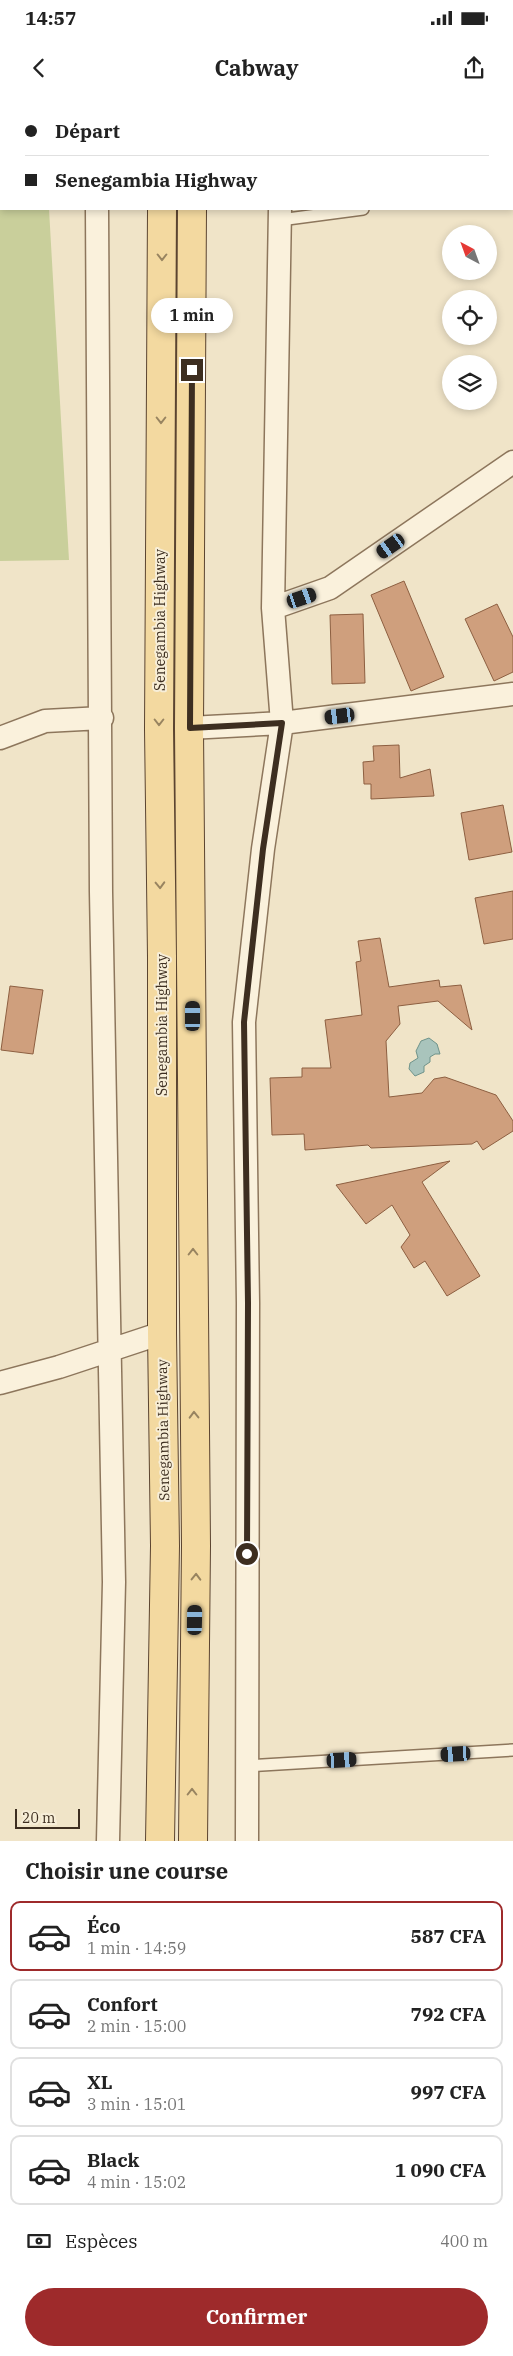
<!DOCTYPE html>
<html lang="fr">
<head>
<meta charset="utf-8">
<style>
	:root { --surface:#fff; --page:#f2f2f2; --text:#222; --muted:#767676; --line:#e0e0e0; --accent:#9e2a2b }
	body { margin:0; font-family:"IBM Plex Serif",serif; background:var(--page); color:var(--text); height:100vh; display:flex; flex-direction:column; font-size:19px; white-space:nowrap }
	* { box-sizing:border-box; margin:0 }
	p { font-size:16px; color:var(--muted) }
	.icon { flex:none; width:28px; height:28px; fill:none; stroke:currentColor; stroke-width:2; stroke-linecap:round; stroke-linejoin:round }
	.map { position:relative; height:1741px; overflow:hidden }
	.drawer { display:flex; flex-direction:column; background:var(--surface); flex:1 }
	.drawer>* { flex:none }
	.top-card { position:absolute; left:0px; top:0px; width:514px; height:110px; box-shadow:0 2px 8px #0003; display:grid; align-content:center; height:110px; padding:0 25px; background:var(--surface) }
	.needle { width:32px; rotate:319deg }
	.tools { position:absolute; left:442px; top:125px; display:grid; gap:10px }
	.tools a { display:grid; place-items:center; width:55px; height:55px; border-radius:50%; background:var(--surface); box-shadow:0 2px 8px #0003; font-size:25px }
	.scale { position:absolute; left:15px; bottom:12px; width:65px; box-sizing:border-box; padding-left:5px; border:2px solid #3d2e20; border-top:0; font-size:14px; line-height:18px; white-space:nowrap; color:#3d2e20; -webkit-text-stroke:4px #f7eed8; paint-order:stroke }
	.end { position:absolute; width:22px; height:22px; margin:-11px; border:6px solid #3d2e20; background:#fff; box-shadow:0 0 0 2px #fff }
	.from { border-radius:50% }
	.bubble { position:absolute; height:35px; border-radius:18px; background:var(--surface); box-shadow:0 2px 8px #0003; font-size:16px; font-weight:800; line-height:35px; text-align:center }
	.car { position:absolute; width:15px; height:30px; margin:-15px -8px; border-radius:6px; box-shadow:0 0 4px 1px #0007; background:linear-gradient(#222 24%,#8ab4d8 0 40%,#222 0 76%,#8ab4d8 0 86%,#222 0) }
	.top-card b { display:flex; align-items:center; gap:18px; height:48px; font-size:19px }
	.top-card b+b { border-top:1px solid var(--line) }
	.top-card i { width:12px; height:12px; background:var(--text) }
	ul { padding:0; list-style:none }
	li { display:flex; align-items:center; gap:15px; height:70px; margin:0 10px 8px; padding:0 15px; border:2px solid var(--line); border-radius:10px }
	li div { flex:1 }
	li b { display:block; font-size:19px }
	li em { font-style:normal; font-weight:800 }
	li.active { border-color:var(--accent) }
	li>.icon { width:45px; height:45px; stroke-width:1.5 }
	h2 { padding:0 25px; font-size:22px; line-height:60px }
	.pay { display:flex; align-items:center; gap:12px; height:55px; padding:0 25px; font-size:19px }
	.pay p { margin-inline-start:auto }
	.button { display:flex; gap:10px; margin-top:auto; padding:10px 25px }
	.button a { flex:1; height:58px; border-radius:30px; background:var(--accent); color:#fff; font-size:20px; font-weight:800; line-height:58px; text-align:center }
	.status { display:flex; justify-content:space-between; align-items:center; height:35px; padding:0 25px; background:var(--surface); direction:ltr }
	.status svg { height:14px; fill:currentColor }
	header { display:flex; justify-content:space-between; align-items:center; height:65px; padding:0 25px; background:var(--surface); font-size:22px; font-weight:800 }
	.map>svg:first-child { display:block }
</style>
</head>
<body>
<div class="status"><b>14:57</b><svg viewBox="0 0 49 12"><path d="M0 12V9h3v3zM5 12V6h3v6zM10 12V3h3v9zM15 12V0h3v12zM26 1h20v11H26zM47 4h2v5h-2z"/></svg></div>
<header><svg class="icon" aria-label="back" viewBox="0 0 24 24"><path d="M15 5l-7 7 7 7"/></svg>Cabway<svg class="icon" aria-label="share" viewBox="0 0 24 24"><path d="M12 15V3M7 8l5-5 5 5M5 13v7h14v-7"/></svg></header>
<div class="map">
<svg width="513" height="1741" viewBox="0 0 513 1741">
	<rect width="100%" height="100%" fill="#f0e4c8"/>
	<!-- green -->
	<path fill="#c9cf9b" d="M 0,0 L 43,0 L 1,1 L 1,109 L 49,109 L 69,460 L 0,461 Z"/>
	<!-- water -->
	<path fill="#a9c4bc" stroke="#6f938a" d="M 429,938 L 437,944 L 440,954 L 435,954 L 430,957 L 430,962 L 424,966 L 424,972 L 415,976 L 409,969 L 410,963 L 418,958 L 416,951 L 421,941 Z"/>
	<!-- building -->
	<path fill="#cf9f7d" stroke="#8d5f41" d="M 404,481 L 444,577 L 411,591 L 371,495 Z
		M 497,504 L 513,537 L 513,572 L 494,581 L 465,519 Z
		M 363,514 L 365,583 L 332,584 L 330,515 Z
		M 399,645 L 400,678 L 430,669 L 434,696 L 371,699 L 371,684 L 364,684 L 363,662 L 374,661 L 373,646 Z
		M 503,705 L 512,752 L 469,760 L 461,713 Z
		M 513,791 L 513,839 L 484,844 L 475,798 Z
		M 380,838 L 389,887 L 439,880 L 440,887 L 461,885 L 472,930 L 438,901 L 398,906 L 400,924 L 386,941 L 389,997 L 422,993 L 434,979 L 445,977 L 496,995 L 513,1021 L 513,1031 L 483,1050 L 477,1041 L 472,1044 L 371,1048 L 368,1045 L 305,1050 L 304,1034 L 272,1035 L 270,978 L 302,977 L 302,968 L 331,968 L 325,920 L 362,915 L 356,862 L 361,861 L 358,841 Z
		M 10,886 L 43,890 L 33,954 L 1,950 Z
		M 450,1061 L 422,1082 L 480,1176 L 447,1196 L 425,1161 L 414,1168 L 401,1147 L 410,1135 L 392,1105 L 366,1124 L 336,1085 Z"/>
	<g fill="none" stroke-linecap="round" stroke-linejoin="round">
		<defs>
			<path id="lane" d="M 280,120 L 363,109
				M 246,1666 L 513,1650"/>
			<path id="street" d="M 96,0 L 96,1
				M 278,0 L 278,1
				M 97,109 L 101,792 L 114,1482 L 108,1741
				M 273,508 L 330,488 L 513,362
				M 189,628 L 282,623 L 513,594
				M 0,638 L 45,621 L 102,618
				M 0,1283 L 59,1267 L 162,1233
				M 247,1741 L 248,1203 L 244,922 L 263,749 L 282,623 L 273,508 L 280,109"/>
			<path id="primary" d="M 162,1 L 162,0
				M 192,1 L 192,0
				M 192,109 L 189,628 L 196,1446 L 193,1741
				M 160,1741 L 165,1446 L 162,1233 L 162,857 L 159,629 L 162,109"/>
		</defs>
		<!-- lane casing -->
		<use href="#lane" stroke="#8d765c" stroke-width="14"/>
		<!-- street casing -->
		<use href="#street" stroke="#8d765c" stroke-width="25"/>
		<!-- primary casing -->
		<use href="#primary" stroke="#5b4430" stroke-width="30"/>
		<!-- lane -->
		<use href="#lane" stroke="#faf1dc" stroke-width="11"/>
		<!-- street -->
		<use href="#street" stroke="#faf1dc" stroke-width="22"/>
		<!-- primary -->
		<use href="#primary" stroke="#f3d9a0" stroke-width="28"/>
	</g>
	<!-- one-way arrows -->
	<defs><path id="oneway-chevron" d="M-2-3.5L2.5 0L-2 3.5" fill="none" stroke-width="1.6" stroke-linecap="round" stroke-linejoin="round" transform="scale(1.25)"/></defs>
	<g stroke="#988460">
		<use href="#oneway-chevron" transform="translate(162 157) rotate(90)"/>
		<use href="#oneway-chevron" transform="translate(161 320) rotate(90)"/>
		<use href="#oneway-chevron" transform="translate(159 622) rotate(90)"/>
		<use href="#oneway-chevron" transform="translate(160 785) rotate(88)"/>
		<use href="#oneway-chevron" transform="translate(193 1152) rotate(-90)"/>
		<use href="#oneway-chevron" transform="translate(194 1315) rotate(-91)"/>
		<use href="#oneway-chevron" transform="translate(196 1477) rotate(-89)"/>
		<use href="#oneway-chevron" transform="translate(192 1692) rotate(-90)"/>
	</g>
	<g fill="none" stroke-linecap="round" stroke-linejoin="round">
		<!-- route -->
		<path stroke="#3d2e20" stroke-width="6" d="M 192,270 L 190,628 L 282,623 L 263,749 L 244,922 L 248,1203 L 247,1454"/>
	</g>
	<g text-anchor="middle" stroke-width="4" stroke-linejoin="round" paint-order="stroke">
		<!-- street labels -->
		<g font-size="14" fill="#3d2e20" stroke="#f7eed8">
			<text transform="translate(160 520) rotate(-90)" y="5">Senegambia Highway</text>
			<text transform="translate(162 925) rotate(-90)" y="5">Senegambia Highway</text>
			<text transform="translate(163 1330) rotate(-91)" y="5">Senegambia Highway</text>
		</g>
	</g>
</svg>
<div class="tools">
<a><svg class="needle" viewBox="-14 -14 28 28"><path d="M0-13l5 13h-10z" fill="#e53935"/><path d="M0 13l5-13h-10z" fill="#767676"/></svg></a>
<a><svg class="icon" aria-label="locate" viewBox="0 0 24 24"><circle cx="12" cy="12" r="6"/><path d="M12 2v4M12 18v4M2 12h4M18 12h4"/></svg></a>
<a><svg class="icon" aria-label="layers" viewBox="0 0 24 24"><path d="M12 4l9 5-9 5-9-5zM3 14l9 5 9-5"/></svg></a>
</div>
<div class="scale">20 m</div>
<i class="end from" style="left:247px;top:1454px"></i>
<i class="end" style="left:192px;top:270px"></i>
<div class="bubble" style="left:151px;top:198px;width:82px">1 min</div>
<i class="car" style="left:391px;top:446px;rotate:235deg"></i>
<i class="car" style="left:302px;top:498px;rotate:71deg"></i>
<i class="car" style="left:340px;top:616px;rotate:263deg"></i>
<i class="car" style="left:193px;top:916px;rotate:0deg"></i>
<i class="car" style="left:195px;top:1520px;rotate:1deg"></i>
<i class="car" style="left:456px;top:1654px;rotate:267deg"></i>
<i class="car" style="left:342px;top:1660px;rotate:87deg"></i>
<div class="top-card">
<b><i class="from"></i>Départ</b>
<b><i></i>Senegambia Highway</b>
</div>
</div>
<section class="drawer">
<h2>Choisir une course</h2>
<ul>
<li class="active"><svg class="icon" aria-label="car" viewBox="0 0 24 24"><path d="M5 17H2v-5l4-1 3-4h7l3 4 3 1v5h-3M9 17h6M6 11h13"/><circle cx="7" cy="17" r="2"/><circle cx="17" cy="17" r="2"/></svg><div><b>Éco</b><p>1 min · 14:59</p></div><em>587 CFA</em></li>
<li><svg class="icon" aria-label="car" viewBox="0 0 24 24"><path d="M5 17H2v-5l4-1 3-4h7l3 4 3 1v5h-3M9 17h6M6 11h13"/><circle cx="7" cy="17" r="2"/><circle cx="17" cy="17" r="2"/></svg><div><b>Confort</b><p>2 min · 15:00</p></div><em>792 CFA</em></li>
<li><svg class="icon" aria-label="car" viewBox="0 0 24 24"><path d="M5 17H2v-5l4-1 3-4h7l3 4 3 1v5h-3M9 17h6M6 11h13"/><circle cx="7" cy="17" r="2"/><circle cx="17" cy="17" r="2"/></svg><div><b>XL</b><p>3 min · 15:01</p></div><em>997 CFA</em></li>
<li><svg class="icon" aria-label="car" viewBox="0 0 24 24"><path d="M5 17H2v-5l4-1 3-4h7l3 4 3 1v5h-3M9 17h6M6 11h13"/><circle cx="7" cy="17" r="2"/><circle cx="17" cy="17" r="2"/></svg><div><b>Black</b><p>4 min · 15:02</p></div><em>1 090 CFA</em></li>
</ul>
<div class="pay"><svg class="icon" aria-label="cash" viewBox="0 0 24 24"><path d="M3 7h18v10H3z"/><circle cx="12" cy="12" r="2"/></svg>Espèces<p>400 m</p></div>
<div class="button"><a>Confirmer</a></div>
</section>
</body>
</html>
